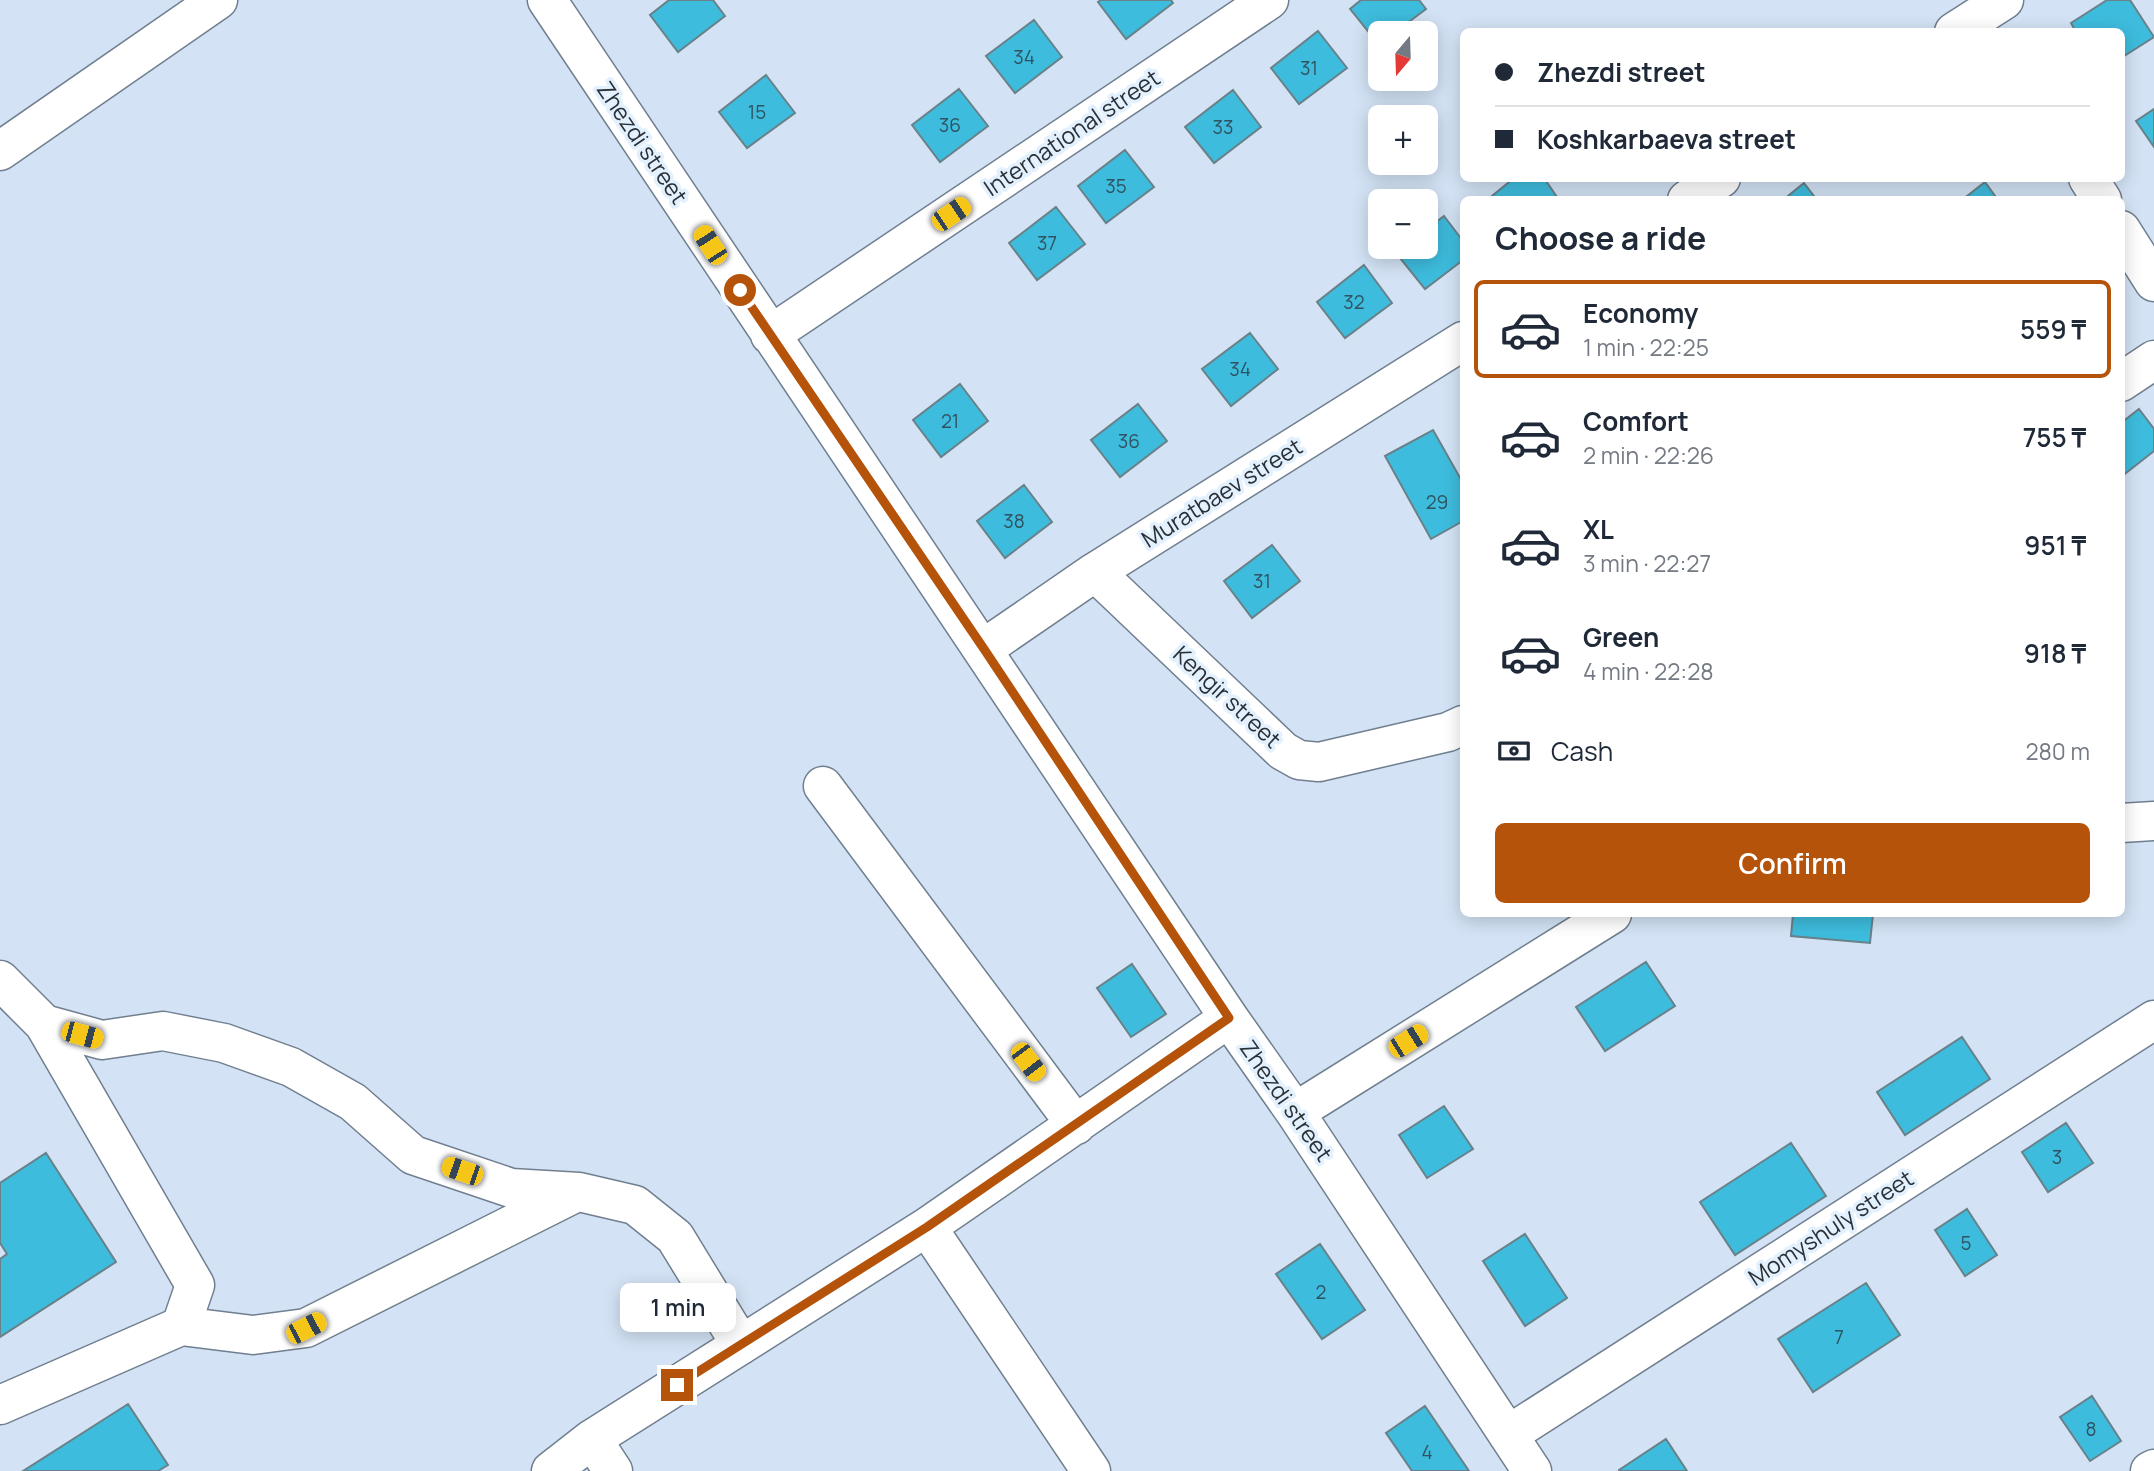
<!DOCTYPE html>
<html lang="en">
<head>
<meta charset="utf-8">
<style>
	:root { --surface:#fff; --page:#f2f2f3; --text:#1f2937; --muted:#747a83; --line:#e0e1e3; --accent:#b45309 }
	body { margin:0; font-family:Manrope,sans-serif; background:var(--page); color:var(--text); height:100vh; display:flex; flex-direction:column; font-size:26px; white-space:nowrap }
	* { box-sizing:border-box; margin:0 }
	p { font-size:23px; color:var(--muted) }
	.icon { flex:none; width:38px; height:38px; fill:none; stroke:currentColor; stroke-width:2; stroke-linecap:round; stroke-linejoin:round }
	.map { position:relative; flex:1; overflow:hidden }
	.side { position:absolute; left:1460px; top:196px; width:665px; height:721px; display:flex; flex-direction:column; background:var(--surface); border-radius:10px; box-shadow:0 4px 18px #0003 }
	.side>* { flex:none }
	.banner { position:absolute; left:1460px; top:28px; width:665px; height:154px; border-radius:10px; box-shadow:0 4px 18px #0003; display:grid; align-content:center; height:154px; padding:0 35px; background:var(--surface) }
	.needle { width:46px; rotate:199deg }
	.tools { position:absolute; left:1368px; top:21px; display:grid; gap:14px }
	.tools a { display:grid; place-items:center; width:70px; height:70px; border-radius:10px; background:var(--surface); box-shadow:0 4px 18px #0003; font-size:35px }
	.end { position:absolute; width:32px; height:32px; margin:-16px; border:9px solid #b45309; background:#fff; box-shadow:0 0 0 4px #fff }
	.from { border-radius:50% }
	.bubble { position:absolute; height:49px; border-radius:10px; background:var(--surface); box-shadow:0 4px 18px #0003; font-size:23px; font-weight:600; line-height:49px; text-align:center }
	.car { position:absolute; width:21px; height:42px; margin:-21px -10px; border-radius:9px; box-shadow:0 0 5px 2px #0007; background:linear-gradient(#f5c518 24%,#345 0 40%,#f5c518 0 76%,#345 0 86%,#f5c518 0) }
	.banner b { display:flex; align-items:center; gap:24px; height:66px; font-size:26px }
	.banner b+b { border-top:2px solid var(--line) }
	.banner i { width:18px; height:18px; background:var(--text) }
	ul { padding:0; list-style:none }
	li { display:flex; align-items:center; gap:21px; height:98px; margin:0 14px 10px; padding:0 21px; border:4px solid transparent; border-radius:10px }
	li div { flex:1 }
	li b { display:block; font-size:26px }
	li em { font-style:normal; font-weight:600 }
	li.current { border-color:var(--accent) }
	li>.icon { width:63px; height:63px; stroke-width:1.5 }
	h2 { padding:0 35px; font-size:32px; line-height:84px }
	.pay { display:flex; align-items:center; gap:18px; height:77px; padding:0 35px; font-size:26px }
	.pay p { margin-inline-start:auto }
	.button { display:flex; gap:14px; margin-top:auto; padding:14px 35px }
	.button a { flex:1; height:80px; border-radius:10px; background:var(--accent); color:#fff; font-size:28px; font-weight:600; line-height:80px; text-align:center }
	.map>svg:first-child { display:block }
</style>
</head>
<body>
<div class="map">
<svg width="2154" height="1471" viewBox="0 0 2154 1471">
	<rect width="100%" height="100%" fill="#d3e3f5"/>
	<!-- building -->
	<path fill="#3ebcdd" stroke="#698188" stroke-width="2" d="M 669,0 L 713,0 L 725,16 L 678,52 L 650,15 Z
		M 1101,0 L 1171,0 L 1173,3 L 1126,39 L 1098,2 Z
		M 1361,0 L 1419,0 L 1426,9 L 1394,33 L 1381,33 L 1379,45 L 1350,9 Z
		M 2107,0 L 2130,0 L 2154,37 L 2121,58 L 2121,32 L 2076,32 L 2071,23 Z
		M 1034,20 L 1062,57 L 1015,93 L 986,56 Z
		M 1318,31 L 1347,68 L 1299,104 L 1271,68 Z
		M 766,75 L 795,113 L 747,148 L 719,112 Z
		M 959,89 L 988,126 L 940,162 L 912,125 Z
		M 1233,90 L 1261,127 L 1214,163 L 1185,127 Z
		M 2154,109 L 2154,147 L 2136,121 Z
		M 1125,150 L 1154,187 L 1106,223 L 1078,186 Z
		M 1514,178 L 1544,178 L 1559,200 L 1487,200 Z
		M 1985,182 L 1998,200 L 1962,200 Z
		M 1804,183 L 1817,200 L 1783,200 Z
		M 1056,207 L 1085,244 L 1037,280 L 1009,243 Z
		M 1444,216 L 1463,241 L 1463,260 L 1425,289 L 1396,253 L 1404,247 L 1426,247 L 1426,230 Z
		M 1364,265 L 1392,303 L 1345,338 L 1317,302 Z
		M 1250,333 L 1278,369 L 1231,406 L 1202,369 Z
		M 960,384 L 988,421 L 941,457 L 913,420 Z
		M 1138,404 L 1167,441 L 1120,477 L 1091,440 Z
		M 2139,409 L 2154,429 L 2154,451 L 2121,477 L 2121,423 Z
		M 1433,430 L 1463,483 L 1463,521 L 1431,539 L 1385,456 Z
		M 1024,485 L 1052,522 L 1005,558 L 977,521 Z
		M 1272,545 L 1300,581 L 1252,618 L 1224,581 Z
		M 1793,914 L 1873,914 L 1870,943 L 1791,936 Z
		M 1646,962 L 1675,1006 L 1605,1051 L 1576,1007 Z
		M 1132,964 L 1166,1014 L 1131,1037 L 1097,988 Z
		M 1962,1037 L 1990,1079 L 1905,1135 L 1877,1092 Z
		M 1444,1106 L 1473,1149 L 1427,1178 L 1399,1135 Z
		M 2066,1123 L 2093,1163 L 2048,1192 L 2022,1152 Z
		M 1791,1143 L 1826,1196 L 1735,1255 L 1700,1202 Z
		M 46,1153 L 116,1262 L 0,1337 L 0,1259 L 7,1254 L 0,1243 L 0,1183 Z
		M 1967,1209 L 1997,1255 L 1965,1276 L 1935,1230 Z
		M 1525,1234 L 1567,1298 L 1525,1326 L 1483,1261 Z
		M 1320,1244 L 1365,1310 L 1322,1339 L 1276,1274 Z
		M 1866,1283 L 1900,1335 L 1813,1392 L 1778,1339 Z
		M 2092,1396 L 2121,1441 L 2090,1461 L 2060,1417 Z
		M 128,1404 L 168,1465 L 158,1471 L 23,1471 Z
		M 1425,1406 L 1469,1471 L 1412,1471 L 1386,1433 Z
		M 1666,1439 L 1687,1471 L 1619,1471 L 1619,1470 Z"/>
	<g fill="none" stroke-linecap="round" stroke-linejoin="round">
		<defs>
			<path id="minor" d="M 547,0 L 1229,1018 L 1295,1112 L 1532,1471
				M 1954,32 L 2004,0
				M 0,151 L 218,0
				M 2088,178 L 2102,200
				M 1687,200 L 1721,178
				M 2121,230 L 2154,282
				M 770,335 L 1269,0
				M 2121,382 L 2154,360
				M 1095,572 L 1283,751 L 1299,760 L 1319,762 L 1448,732 L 1463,725
				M 983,649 L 1095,572 L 1463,341
				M 823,786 L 1076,1125
				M 2121,823 L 2154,821
				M 0,980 L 44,1024 L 102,1040 L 163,1031 L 224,1043 L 291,1067 L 353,1102 L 413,1155 L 511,1188 L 579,1192 L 635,1205 L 675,1237 L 741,1345
				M 1295,1112 L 1612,914
				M 927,1227 L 1091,1471
				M 181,1326 L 253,1335 L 306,1328 L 577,1192
				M 0,1405 L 181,1326 L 195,1285 L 44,1024
				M 1508,1435 L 2154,1020
				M 592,1439 L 613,1471
				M 551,1471 L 592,1439 L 927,1227 L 1229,1018
				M 2150,1471 L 2154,1469"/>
		</defs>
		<!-- minor casing -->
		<use href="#minor" stroke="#707f8f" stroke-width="41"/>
		<!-- minor -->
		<use href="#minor" stroke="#fff" stroke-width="38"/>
	</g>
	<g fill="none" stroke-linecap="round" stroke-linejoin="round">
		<!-- route -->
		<path stroke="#b45309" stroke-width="9" d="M 677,1385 L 927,1227 L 1229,1018 L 984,649 L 740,290"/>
	</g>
	<g text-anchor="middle" stroke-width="7" stroke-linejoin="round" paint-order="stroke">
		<!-- number labels -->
		<g font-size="19" fill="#2f5360">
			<text x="1024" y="64">34</text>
			<text x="1309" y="75">31</text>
			<text x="757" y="119">15</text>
			<text x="950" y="132">36</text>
			<text x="1223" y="134">33</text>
			<text x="1116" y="193">35</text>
			<text x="1047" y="250">37</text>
			<text x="1354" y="309">32</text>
			<text x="1240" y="376">34</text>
			<text x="950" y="428">21</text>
			<text x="1129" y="448">36</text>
			<text x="1437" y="509">29</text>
			<text x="1014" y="528">38</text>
			<text x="1262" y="588">31</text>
			<text x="2057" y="1164">3</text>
			<text x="1966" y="1250">5</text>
			<text x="1321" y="1299">2</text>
			<text x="1839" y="1344">7</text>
			<text x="2091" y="1436">8</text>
			<text x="1427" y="1459">4</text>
		</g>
		<!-- street labels -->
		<g font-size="23" fill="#2a3036" stroke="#e3f0fe">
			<text transform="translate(1072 133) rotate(-34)" y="8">International street</text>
			<text transform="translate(642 143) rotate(56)" y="8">Zhezdi street</text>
			<text transform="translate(1222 493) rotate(-32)" y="8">Muratbaev street</text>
			<text transform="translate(1227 697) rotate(43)" y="8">Kengir street</text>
			<text transform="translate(1286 1101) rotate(55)" y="8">Zhezdi street</text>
			<text transform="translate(1831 1228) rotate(-33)" y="8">Momyshuly street</text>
		</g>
	</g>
</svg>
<div class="tools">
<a><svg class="needle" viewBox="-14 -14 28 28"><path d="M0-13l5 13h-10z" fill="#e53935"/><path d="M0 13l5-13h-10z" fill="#747a83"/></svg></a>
<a>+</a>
<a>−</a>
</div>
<i class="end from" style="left:740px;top:290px"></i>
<i class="end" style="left:677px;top:1385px"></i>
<div class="bubble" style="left:620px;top:1283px;width:116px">1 min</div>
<i class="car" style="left:951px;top:214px;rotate:56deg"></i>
<i class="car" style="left:710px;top:245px;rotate:327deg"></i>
<i class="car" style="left:82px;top:1035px;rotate:105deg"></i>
<i class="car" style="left:1408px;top:1041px;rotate:58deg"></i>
<i class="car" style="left:1028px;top:1062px;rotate:143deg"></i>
<i class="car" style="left:462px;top:1171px;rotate:289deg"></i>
<i class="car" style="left:306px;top:1328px;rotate:63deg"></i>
<div class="banner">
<b><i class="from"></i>Zhezdi street</b>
<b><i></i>Koshkarbaeva street</b>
</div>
<section class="side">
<h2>Choose a ride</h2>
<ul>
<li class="current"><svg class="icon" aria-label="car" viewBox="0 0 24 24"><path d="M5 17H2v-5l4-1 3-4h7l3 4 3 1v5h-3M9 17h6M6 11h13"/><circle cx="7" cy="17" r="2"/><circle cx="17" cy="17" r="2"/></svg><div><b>Economy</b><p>1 min · 22:25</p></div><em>559 ₸</em></li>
<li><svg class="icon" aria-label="car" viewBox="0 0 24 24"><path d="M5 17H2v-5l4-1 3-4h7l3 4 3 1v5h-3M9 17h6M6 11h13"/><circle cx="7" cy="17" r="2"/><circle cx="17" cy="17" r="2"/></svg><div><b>Comfort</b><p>2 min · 22:26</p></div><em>755 ₸</em></li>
<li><svg class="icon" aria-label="car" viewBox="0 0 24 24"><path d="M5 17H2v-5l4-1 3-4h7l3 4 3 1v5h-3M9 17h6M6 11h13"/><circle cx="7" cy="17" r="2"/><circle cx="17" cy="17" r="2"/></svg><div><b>XL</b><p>3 min · 22:27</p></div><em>951 ₸</em></li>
<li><svg class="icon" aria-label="car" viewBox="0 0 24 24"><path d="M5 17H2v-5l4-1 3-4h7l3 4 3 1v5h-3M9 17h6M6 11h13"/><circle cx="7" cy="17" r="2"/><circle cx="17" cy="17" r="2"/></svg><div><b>Green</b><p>4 min · 22:28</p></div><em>918 ₸</em></li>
</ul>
<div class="pay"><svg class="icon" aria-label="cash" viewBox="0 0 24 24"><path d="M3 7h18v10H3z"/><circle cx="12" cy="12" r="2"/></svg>Cash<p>280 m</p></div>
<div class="button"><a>Confirm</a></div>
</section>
</div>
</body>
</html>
